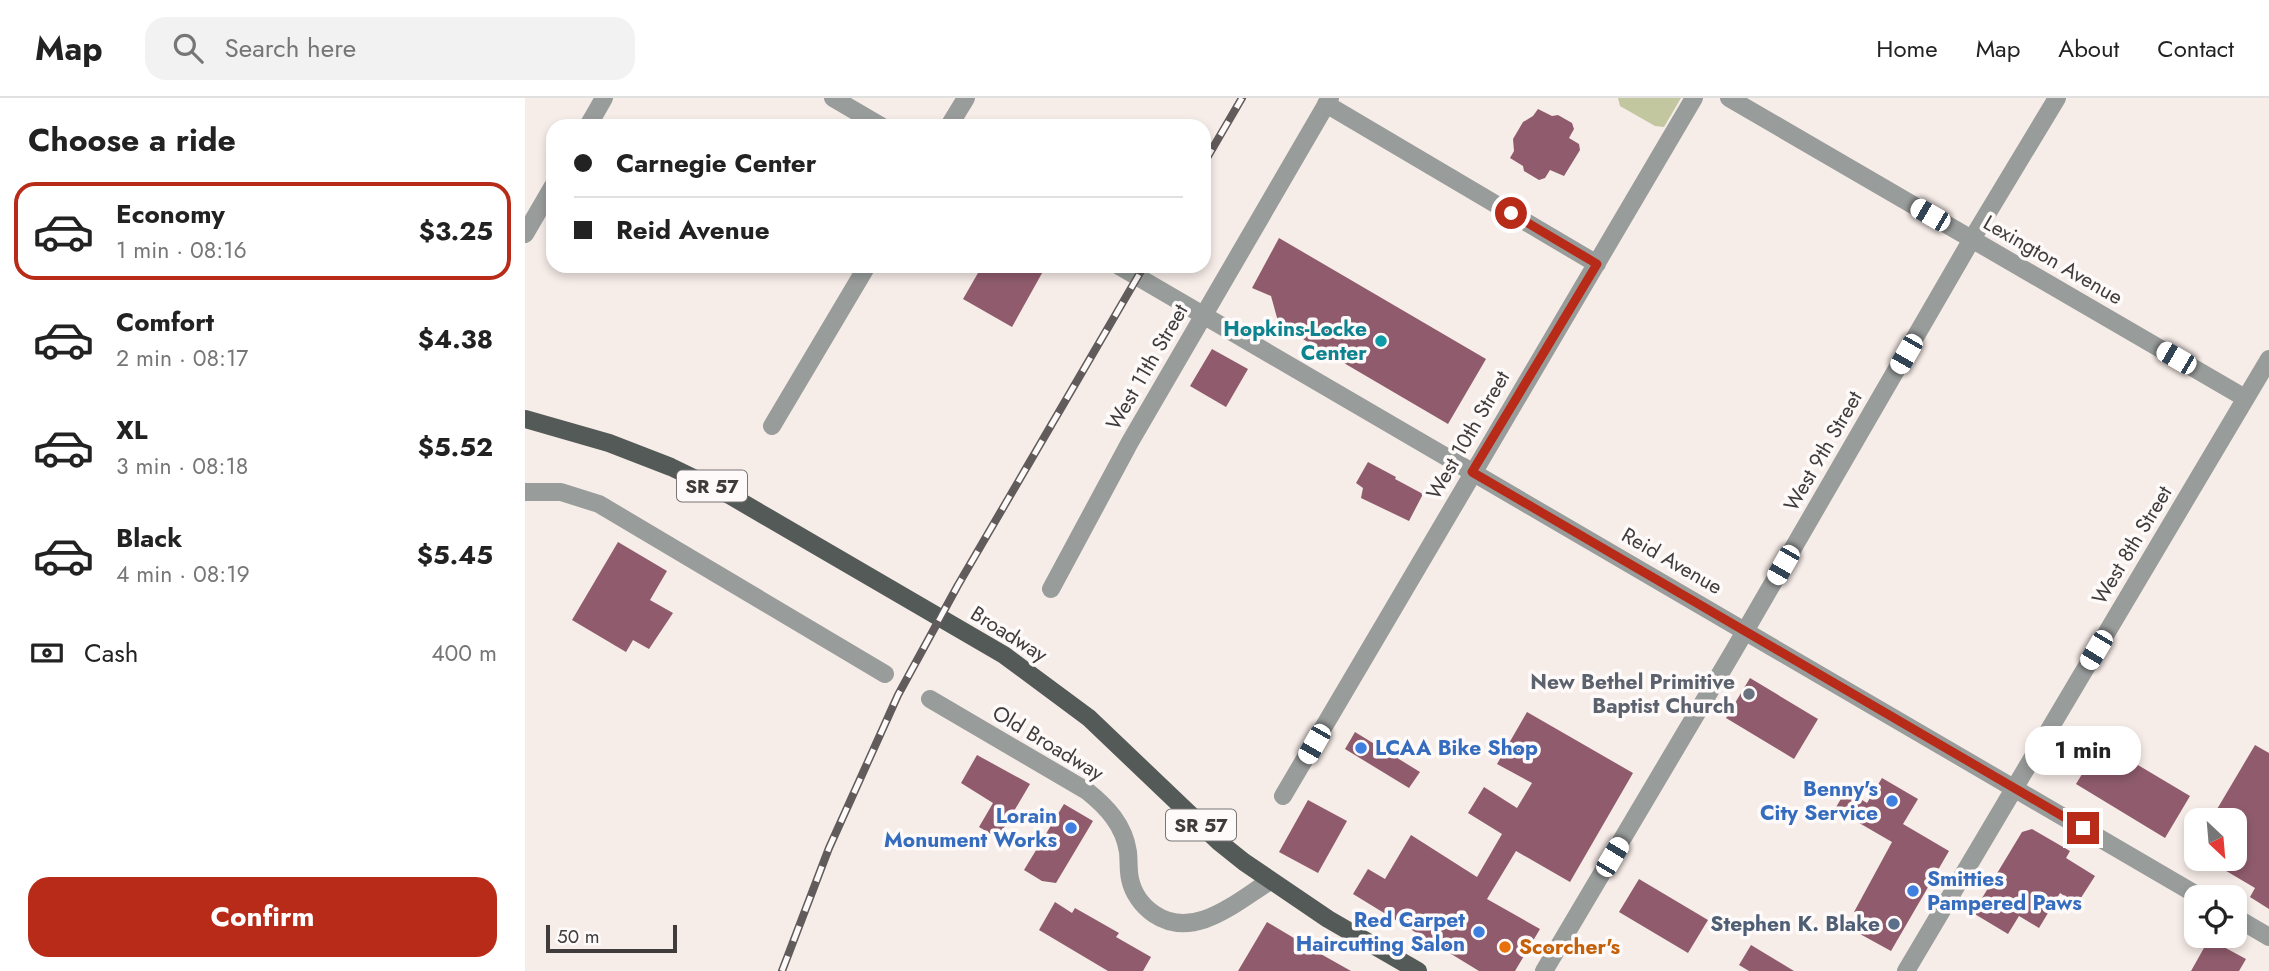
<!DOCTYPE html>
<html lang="en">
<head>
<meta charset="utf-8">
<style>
	:root { --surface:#fff; --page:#f2f2f2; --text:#222; --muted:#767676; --line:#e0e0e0; --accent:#b82b19 }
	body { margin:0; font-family:Jost,sans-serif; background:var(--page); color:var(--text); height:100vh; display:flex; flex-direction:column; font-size:26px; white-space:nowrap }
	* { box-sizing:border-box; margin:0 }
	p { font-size:23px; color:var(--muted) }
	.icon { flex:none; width:38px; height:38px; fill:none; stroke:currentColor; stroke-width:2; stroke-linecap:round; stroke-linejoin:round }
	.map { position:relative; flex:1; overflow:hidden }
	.details { display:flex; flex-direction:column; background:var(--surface); width:525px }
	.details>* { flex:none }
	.guide { position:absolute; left:21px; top:21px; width:665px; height:154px; border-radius:21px; box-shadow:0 4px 10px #0003; display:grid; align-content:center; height:154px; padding:0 28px; background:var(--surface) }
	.needle { width:46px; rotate:154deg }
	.controls { position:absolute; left:1659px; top:710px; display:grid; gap:14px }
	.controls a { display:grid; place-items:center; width:63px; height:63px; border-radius:14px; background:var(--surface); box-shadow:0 4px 10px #0003; font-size:35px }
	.scale { position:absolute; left:21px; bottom:18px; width:131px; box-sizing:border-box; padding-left:7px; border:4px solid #403c3b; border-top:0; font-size:19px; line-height:24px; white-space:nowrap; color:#403c3b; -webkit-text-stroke:5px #fefaf9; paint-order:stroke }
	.end { position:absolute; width:32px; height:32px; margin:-16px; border:9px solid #b82b19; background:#fff; box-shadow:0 0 0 4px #fff }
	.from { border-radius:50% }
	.bubble { position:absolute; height:49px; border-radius:21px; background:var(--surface); box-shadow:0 4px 10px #0003; font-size:23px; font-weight:700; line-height:49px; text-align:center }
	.car { position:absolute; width:21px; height:42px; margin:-21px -10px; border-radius:9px; box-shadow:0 0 5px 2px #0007; background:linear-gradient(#fff 24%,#345 0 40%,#fff 0 76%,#345 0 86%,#fff 0) }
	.guide b { display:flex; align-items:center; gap:24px; height:66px; font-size:26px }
	.guide b+b { border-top:2px solid var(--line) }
	.guide i { width:18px; height:18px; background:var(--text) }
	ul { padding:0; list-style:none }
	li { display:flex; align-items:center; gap:21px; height:98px; margin:0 14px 10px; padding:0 14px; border:4px solid transparent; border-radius:21px }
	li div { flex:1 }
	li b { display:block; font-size:26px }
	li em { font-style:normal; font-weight:700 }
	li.on { border-color:var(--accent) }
	li>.icon { width:63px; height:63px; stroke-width:1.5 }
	h2 { padding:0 28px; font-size:32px; line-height:84px }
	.pay { display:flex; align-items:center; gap:18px; height:77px; padding:0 28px; font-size:26px }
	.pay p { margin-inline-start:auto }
	.action { display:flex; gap:14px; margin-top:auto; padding:14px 28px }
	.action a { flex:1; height:80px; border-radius:21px; background:var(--accent); color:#fff; font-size:28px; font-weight:700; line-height:80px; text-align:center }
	header { display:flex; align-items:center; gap:42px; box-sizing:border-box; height:98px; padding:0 35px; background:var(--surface); border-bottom:2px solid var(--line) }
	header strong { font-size:33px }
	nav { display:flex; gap:38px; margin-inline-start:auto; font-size:24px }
	.search { width:490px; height:63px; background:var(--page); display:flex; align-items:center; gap:18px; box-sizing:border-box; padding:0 24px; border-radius:21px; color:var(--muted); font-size:26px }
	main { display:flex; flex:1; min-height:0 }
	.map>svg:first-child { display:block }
</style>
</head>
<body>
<header>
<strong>Map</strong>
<div class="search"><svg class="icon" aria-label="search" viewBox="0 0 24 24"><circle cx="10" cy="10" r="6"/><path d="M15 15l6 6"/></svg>Search here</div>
<nav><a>Home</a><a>Map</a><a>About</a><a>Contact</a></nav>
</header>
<main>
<section class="details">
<h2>Choose a ride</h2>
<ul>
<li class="on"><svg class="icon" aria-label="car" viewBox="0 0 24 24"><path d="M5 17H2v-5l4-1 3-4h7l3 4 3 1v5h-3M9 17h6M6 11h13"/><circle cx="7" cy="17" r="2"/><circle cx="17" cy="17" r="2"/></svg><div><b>Economy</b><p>1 min · 08:16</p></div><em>$3.25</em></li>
<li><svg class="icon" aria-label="car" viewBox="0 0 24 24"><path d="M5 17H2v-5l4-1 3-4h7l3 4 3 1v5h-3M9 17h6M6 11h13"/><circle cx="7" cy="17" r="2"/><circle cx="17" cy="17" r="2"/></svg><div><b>Comfort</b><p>2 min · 08:17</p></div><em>$4.38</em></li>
<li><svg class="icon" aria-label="car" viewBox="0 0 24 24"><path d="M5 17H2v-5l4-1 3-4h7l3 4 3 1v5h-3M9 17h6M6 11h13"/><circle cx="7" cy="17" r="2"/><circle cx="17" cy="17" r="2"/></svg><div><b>XL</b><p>3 min · 08:18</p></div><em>$5.52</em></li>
<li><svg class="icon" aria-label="car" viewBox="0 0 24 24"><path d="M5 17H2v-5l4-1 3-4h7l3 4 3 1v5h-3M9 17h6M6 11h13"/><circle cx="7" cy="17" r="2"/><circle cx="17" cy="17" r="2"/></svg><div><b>Black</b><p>4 min · 08:19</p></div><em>$5.45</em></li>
</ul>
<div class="pay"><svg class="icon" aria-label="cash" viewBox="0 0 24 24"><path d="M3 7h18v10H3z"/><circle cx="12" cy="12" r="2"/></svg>Cash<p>400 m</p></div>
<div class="action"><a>Confirm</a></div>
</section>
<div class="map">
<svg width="1744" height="873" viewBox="0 0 1744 873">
	<rect width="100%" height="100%" fill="#f6ece8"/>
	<!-- green -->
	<path fill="#c3c7a0" d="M 1093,0 L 1156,0 L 1139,29 L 1130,28 L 1095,8 Z"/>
	<!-- building -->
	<path fill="#905c6d" d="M 1013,11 L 1027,18 L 1033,17 L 1047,25 L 1049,31 L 1044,40 L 1054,46 L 1055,52 L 1039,78 L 1025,72 L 1020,80 L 1014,82 L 999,73 L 998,68 L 985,60 L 989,53 L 988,41 L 998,24 L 1008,18 Z
		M 754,140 L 961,261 L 923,326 L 754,227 L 746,198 L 727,190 Z
		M 457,168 L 472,175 L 476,168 L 521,168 L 487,229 L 438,201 Z
		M 687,251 L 723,271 L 701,309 L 665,288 Z
		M 843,364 L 871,379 L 870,381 L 898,396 L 884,423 L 836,400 L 838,390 L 831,385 Z
		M 93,444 L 142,473 L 125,502 L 148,515 L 124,551 L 108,542 L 101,554 L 47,522 Z
		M 1225,580 L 1293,621 L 1269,661 L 1201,620 Z
		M 1002,614 L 1108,675 L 1045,784 L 991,753 L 962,801 L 1015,831 L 990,873 L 954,873 L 828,796 L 843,771 L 860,781 L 886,737 L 952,779 L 977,736 L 943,715 L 959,689 L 992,710 L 1007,685 L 972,666 Z
		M 830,634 L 895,674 L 884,690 L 820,651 Z
		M 1576,645 L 1665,698 L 1640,740 L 1551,686 Z
		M 1730,647 L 1744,655 L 1744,811 L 1725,799 L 1730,790 L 1681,761 L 1710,761 L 1710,723 L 1685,723 Z
		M 452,657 L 505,686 L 473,740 L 454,729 L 468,705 L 436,685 Z
		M 1357,680 L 1393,701 L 1378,726 L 1424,753 L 1366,853 L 1335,836 L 1343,822 L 1329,814 L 1367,744 L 1310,711 L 1321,692 L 1342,705 Z
		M 783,702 L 822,723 L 793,775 L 754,754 Z
		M 539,706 L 568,723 L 531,785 L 517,783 L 499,772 Z
		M 1507,731 L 1545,753 L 1541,760 L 1570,778 L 1552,806 L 1535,795 L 1514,830 L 1494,818 L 1483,836 L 1448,815 L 1497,734 Z
		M 1114,781 L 1183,822 L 1163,855 L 1094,814 Z
		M 530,804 L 547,815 L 550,810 L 594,835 L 591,839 L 626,859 L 618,873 L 583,873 L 514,832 Z
		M 742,824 L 794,855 L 826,873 L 713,873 Z
		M 1684,841 L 1721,861 L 1714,873 L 1666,873 Z
		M 1226,847 L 1269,873 L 1224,873 L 1214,867 Z"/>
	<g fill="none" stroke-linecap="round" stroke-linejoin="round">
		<!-- minor -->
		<path stroke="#989c9a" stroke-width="18" d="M 308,0 L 356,28
			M 1204,0 L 1720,300
			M 801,6 L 1072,166
			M 63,28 L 79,0
			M 424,28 L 441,0
			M 0,136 L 28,88
			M 594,168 L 1677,800
			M 247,328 L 342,168
			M 0,394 L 36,394 L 74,406 L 360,576
			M 526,491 L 605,344 L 805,0
			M 405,601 L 562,693 C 582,709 599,727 603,754 C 604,763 603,772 605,781 C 608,795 617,808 629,816 C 669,843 711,804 745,783
			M 758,698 L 1169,0
			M 1710,819 L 1744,839
			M 1019,873 L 1208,554 L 1447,141 L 1532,0
			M 1381,873 L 1744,261"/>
		<!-- major -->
		<path stroke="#535a57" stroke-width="18" d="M 0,321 L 84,345 L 146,369 L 206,398 L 479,557 L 564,620 L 694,744 L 719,764 L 803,821 L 893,873"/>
		<defs>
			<path id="rail" d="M 679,65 L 717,0
				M 257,873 L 304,750 L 373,597 L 433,487 L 619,168"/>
		</defs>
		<!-- rail casing -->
		<use href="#rail" stroke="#615c5b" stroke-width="8"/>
		<!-- rail -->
		<use href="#rail" stroke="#fefaf9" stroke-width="5" stroke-dasharray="16" stroke-linecap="butt"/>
	</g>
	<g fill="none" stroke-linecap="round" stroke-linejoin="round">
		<!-- route -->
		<path stroke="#b82b19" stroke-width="9" d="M 986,115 L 1072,166 L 947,374 L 1558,730"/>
	</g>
	<!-- markers -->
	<circle fill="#0f9aa8" stroke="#fefaf9" stroke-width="2.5" cx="856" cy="243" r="7"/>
	<circle fill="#6b7280" stroke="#fefaf9" stroke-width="2.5" cx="1224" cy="596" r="7"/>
	<g fill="#3f7fe0" stroke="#fefaf9" stroke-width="2.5">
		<circle cx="836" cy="650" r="7"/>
		<circle cx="1367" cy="703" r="7"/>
		<circle cx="546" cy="730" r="7"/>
		<circle cx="1388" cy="793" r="7"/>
		<circle cx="954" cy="834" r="7"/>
	</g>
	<circle fill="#5c6f8a" stroke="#fefaf9" stroke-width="2.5" cx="1369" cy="826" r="7"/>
	<circle fill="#e8710a" stroke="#fefaf9" stroke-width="2.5" cx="980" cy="849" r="7"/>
	<g text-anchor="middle" stroke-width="7" stroke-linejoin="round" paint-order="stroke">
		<!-- shield labels -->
		<g fill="#fefaf9" stroke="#797574" stroke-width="2">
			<rect x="152" y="372.5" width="70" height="31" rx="5"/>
			<rect x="641" y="711.5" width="70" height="31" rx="5"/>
		</g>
		<g font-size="19" font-weight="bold" fill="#403c3b">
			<text x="187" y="395">SR 57</text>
			<text x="676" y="734">SR 57</text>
		</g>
		<!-- street labels -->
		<g font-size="21" fill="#403c3b" stroke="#fefaf9">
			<text transform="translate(1528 162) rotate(30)" y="7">Lexington Avenue</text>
			<text transform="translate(622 269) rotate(-60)" y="7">West 11th Street</text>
			<text transform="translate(943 337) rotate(-60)" y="7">West 10th Street</text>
			<text transform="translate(1298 353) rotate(-60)" y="7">West 9th Street</text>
			<text transform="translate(1607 447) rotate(-59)" y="7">West 8th Street</text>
			<text transform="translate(1147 463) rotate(30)" y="7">Reid Avenue</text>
			<text transform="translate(484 536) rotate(32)" y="7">Broadway</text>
			<text transform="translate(523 645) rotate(31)" y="7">Old Broadway</text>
		</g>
		<!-- culture labels -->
		<g font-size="21" font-weight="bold" fill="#0d838f" stroke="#fefaf9" text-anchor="end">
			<text x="842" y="238">Hopkins-Locke<tspan x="842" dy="24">Center</tspan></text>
		</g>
		<!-- worship labels -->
		<g font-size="21" font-weight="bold" fill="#5b616d" stroke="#fefaf9" text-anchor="end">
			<text x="1210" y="591">New Bethel Primitive<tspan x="1210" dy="24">Baptist Church</tspan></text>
		</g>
		<!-- shop labels -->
		<g font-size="21" font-weight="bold" fill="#366cbe" stroke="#fefaf9" text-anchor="end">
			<text x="850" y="657" text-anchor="start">LCAA Bike Shop</text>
			<text x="1353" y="698">Benny's<tspan x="1353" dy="24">City Service</tspan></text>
			<text x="532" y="725">Lorain<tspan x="532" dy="24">Monument Works</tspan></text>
			<text x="1402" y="788" text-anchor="start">Smitties<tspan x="1402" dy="24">Pampered Paws</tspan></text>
			<text x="940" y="829">Red Carpet<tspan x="940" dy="24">Haircutting Salon</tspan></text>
		</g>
		<!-- service labels -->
		<g font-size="21" font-weight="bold" fill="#4e5e75" stroke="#fefaf9" text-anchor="end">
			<text x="1355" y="833">Stephen K. Blake</text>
		</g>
		<!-- food labels -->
		<g font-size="21" font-weight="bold" fill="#c56008" stroke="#fefaf9" text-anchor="start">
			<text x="994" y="856">Scorcher's</text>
		</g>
	</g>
</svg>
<div class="controls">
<a><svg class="needle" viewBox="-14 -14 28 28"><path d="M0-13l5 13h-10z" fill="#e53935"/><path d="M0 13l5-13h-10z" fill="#767676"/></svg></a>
<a><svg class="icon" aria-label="locate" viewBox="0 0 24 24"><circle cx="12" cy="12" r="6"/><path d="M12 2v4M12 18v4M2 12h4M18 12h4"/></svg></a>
</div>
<div class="scale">50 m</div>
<i class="end from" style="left:986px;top:115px"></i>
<i class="end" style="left:1558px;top:730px"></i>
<div class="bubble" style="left:1500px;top:628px;width:116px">1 min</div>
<i class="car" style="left:1405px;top:117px;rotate:300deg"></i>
<i class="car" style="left:1381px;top:256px;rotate:210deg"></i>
<i class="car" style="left:1651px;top:260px;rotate:300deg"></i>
<i class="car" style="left:1258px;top:467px;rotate:210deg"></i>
<i class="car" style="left:1571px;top:552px;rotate:211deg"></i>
<i class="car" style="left:789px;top:646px;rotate:210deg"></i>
<i class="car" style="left:1087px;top:759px;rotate:31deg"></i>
<div class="guide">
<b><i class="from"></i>Carnegie Center</b>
<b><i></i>Reid Avenue</b>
</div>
</div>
</main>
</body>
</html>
